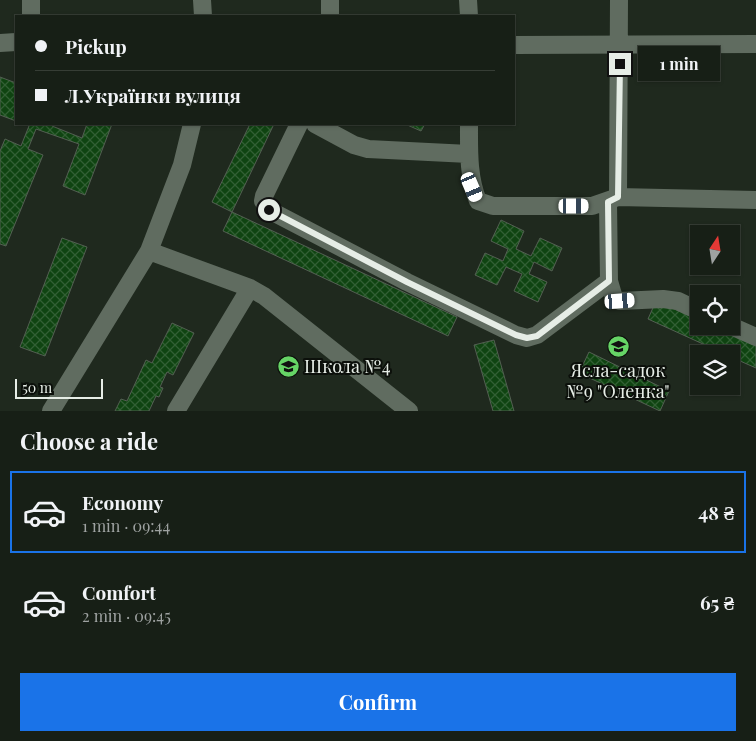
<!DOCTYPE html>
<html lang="en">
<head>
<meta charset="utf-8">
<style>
	:root { --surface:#171f16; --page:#242c23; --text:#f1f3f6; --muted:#9ea2a1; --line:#363d35; --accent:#1a73e8 }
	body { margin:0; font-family:"Playfair Display",serif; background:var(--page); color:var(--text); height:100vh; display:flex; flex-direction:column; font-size:19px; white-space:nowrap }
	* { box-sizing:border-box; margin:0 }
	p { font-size:16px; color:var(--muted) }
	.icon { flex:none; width:28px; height:28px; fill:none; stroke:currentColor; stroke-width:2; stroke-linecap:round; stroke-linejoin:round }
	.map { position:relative; height:411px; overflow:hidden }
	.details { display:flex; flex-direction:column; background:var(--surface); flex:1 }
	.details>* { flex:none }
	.banner { position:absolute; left:15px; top:15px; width:500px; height:110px; border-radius:0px; box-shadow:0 1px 4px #0004,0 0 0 1px var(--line); display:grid; align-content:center; height:110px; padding:0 20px; background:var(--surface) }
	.needle { width:32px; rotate:12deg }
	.fabs { position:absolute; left:690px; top:225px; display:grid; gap:10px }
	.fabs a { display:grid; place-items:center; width:50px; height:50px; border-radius:0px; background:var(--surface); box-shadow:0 1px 4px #0004,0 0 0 1px var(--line); font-size:25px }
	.scale { position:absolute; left:15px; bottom:12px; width:88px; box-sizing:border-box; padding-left:5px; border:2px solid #e6ede6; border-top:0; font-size:14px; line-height:18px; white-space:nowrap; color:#e6ede6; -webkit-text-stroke:4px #0c100b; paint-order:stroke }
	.end { position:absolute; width:22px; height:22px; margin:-11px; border:6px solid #e6ede6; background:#111; box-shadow:0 0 0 2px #111 }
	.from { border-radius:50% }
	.bubble { position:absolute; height:35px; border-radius:0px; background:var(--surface); box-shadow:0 1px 4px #0004,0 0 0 1px var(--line); font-size:16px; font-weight:700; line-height:35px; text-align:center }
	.car { position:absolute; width:15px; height:30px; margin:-15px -8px; border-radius:6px; box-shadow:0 0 4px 1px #0007; background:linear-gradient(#fff 24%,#345 0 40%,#fff 0 76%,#345 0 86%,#fff 0) }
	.banner b { display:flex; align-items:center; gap:18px; height:48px; font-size:19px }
	.banner b+b { border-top:1px solid var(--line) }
	.banner i { width:12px; height:12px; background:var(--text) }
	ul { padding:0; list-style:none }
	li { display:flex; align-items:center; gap:15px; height:82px; margin:0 10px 8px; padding:0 10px; border:2px solid transparent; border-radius:0px }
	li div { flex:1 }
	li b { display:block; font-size:19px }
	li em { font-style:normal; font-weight:700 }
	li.selected { border-color:var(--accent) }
	li>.icon { width:45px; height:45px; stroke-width:1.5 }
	h2 { padding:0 20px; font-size:22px; line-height:60px }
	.cta { display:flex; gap:10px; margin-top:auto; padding:10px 20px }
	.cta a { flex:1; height:58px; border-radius:0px; background:var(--accent); color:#fff; font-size:20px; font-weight:700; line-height:58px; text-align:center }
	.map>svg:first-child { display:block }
</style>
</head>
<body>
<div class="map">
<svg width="756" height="411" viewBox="0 0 756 411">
	<defs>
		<pattern id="building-cross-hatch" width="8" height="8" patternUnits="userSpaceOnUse" patternTransform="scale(1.25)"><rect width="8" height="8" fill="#0f4411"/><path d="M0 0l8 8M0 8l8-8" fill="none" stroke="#325f34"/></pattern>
	</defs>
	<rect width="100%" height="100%" fill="#1f291e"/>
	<!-- building -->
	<path fill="url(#building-cross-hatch)" stroke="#535f52" d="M 0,77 L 16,83 L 16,121 L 0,115 Z
		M 23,124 L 53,124 L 52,126 L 82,138 L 87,124 L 112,124 L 85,195 L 63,186 L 79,144 L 36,129 L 28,149 L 43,155 L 6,246 L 0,244 L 0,151 L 5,139 L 21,146 L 29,126 Z
		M 250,124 L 274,124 L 232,212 L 212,202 Z
		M 405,124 L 425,124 L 421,131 Z
		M 232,212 L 457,317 L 448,336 L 223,231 Z
		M 501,220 L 524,231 L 516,249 L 531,256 L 540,238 L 562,248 L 552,271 L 534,262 L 529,274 L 547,282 L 538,302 L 514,291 L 522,274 L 506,267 L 497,285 L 475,275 L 485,253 L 503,261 L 508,249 L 491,241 Z
		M 62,238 L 87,247 L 45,356 L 20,347 Z
		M 656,301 L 699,320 L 699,326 L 713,326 L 756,346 L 756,368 L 731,357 L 731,354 L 725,354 L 648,319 Z
		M 172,323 L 194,333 L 173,375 L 167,372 L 160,387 L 163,388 L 159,397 L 156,396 L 149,411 L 115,411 L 121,399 L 127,401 L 146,360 L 152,363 Z
		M 494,340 L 514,411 L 493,411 L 474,345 Z
		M 589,352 L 669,391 L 660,411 L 579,373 Z"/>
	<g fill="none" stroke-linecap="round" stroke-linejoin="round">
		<!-- minor -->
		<path stroke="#606c60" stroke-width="18" d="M 31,0 L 31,16
			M 202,0 L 203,16
			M 330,0 L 330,16
			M 468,0 L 469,16
			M 0,43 L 16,42
			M 514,45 L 756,44
			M 299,124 L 264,196 L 263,201 L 269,210 L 407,282 L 516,335 L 527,338 L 537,335 L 609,281
			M 315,124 L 354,145 L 368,149 L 469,154
			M 469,124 C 469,150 468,177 478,201 L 493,206 L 592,206 L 618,197 L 756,200
			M 618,197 L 619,0
			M 608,202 L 609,281 L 614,298 L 620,301 L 663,299 L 678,301 L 699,311
			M 149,251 L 250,288 L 264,296 L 409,411
			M 731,326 L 756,337
			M 51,411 L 149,251 L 182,165 L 192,124
			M 176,411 L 250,288"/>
	</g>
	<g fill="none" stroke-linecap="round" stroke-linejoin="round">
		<!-- route -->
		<path stroke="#e6ede6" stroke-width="6" d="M 269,210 L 407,282 L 516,335 L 527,338 L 537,336 L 609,281 L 608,202 L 618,197 L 620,64"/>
	</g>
	<!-- icons -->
	<defs>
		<symbol id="school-disc" viewBox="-11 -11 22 22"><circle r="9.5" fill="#66d466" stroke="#0c100b"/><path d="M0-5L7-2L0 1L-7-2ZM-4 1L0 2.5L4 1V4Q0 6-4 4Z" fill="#111"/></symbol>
	</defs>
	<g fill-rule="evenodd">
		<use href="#school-disc" x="606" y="334" width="25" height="25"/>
		<use href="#school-disc" x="276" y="354" width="25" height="25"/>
	</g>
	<g text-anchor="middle" stroke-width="4" stroke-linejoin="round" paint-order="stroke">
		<!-- poi labels -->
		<g font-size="18" fill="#e6ede6" stroke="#0c100b" text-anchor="start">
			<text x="304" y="373">Школа №4</text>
			<text x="618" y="377" text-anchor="middle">Ясла-садок<tspan x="618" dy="21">№9 "Оленка"</tspan></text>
		</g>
	</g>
</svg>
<div class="fabs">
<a><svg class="needle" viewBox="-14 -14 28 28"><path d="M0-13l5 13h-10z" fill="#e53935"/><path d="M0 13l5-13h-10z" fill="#9ea2a1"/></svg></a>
<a><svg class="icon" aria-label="locate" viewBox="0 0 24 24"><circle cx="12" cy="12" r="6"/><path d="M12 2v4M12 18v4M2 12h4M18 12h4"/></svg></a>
<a><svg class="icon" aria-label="layers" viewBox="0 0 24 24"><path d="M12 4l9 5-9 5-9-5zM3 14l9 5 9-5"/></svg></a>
</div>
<div class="scale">50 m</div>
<i class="end from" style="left:269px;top:210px"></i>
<i class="end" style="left:620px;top:64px"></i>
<div class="bubble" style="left:638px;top:46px;width:82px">1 min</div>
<i class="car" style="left:472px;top:187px;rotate:157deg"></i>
<i class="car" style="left:574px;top:206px;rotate:90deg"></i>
<i class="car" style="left:620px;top:301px;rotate:86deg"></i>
<div class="banner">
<b><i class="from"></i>Pickup</b>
<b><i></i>Л.Українки вулиця</b>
</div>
</div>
<section class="details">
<h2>Choose a ride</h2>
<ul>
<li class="selected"><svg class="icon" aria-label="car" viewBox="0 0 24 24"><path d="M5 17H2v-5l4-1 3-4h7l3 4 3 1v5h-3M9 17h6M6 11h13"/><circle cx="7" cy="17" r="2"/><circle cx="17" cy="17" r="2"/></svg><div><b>Economy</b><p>1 min · 09:44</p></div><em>48 ₴</em></li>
<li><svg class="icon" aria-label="car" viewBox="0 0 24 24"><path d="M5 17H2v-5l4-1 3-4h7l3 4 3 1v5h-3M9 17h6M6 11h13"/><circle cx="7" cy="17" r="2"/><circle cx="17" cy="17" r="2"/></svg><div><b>Comfort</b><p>2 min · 09:45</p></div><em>65 ₴</em></li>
</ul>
<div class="cta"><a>Confirm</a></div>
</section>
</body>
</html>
